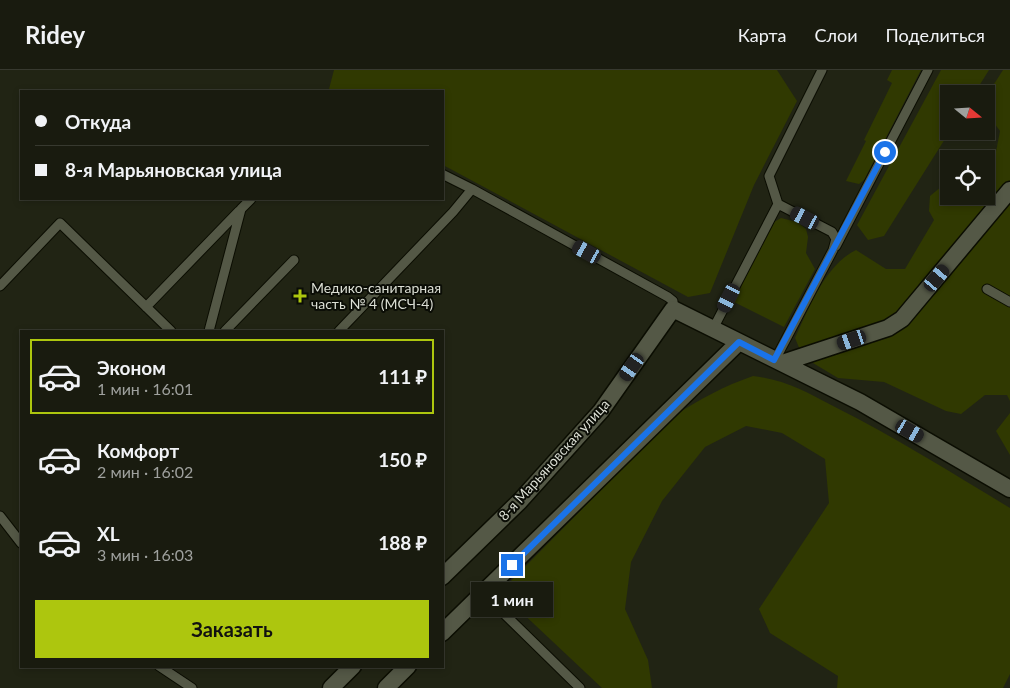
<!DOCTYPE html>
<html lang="ru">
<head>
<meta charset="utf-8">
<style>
	:root { --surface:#191b0f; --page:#222418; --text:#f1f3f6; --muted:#9fa19e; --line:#37392f; --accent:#adc60e }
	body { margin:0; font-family:Lato,sans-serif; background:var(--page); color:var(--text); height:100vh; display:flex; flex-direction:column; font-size:19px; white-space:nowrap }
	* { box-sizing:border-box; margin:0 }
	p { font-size:16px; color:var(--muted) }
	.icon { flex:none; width:28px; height:28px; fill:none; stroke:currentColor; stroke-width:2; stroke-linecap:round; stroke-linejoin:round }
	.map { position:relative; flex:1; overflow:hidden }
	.panel { position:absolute; left:20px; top:260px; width:424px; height:338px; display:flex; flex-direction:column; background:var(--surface); border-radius:0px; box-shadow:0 2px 8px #0003,0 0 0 1px var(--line) }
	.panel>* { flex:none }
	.top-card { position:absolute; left:20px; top:20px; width:424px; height:110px; border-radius:0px; box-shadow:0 2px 8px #0003,0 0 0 1px var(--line); display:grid; align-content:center; height:110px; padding:0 15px; background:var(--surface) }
	.needle { width:32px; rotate:108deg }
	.fabs { position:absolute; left:940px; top:15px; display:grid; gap:10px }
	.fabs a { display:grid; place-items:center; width:55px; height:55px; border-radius:0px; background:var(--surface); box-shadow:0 2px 8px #0003,0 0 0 1px var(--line); font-size:25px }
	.end { position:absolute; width:22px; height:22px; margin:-11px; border:6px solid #1a73e8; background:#fff; box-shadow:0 0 0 2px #fff }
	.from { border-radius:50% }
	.bubble { position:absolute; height:35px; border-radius:0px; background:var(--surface); box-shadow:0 2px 8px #0003,0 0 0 1px var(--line); font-size:16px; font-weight:700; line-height:35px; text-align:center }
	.car { position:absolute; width:15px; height:30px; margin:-15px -8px; border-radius:6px; box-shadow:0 0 4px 1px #0007; background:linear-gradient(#222 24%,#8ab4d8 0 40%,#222 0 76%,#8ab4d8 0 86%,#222 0) }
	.top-card b { display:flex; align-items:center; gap:18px; height:48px; font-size:19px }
	.top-card b+b { border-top:1px solid var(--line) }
	.top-card i { width:12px; height:12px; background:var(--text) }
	ul { padding:9px 0 0; list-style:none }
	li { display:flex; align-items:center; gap:15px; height:75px; margin:0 10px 8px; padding:0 5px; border:2px solid transparent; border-radius:0px }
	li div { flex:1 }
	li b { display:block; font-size:19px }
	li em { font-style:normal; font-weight:700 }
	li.active { border-color:var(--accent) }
	li>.icon { width:45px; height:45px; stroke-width:1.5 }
	.cta { display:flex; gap:10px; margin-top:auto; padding:10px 15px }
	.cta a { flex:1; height:58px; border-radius:0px; background:var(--accent); color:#111; font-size:20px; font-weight:700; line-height:58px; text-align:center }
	header { display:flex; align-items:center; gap:30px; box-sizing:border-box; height:70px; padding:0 25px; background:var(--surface); border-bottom:1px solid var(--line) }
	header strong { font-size:24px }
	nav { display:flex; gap:28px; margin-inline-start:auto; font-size:18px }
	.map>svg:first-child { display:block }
</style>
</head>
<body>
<header>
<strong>Ridey</strong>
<nav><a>Карта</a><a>Слои</a><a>Поделиться</a></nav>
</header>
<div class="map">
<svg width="1010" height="618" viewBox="0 0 1010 618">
	<rect width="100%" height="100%" fill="#212414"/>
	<!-- green -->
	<path fill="#303901" d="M 334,0 L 777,0 L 797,31 L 754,115 L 710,223 L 688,227 L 443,95 L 442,21 L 330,21 L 329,19 Z
		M 892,0 L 921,0 L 864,110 L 859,114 L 846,111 L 866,71 L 864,70 L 892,13 L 887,10 Z
		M 941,0 L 989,0 L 974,24 L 949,24 L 949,61 L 950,61 L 884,166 L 868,170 L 857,155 Z
		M 1003,0 L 1010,0 L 1010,331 L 1007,325 L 985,325 L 961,344 L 946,341 L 884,312 L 838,308 L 803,287 L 795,268 C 809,238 825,195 856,180 L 886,199 L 905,199 L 934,150 L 929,141 L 930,126 L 947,112 L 949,112 L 949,126 L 986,126 L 986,95 L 995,87 L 1000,61 L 989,46 L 994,14 Z
		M 781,148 L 797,152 L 806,159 L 808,167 L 806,183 L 815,199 L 784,257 L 732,231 L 774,152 Z
		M 753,306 C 786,310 806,322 835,337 C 895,367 952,403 1010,438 L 1010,604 L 1003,618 L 837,618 L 838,606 L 770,563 L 759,539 L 829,433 L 825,389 L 782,363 L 746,356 L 705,377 L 662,431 L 631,492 L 625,539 L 648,590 L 652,618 L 602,618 L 500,522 L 674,346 C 700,329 724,316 753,306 Z
		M 1010,343 L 1010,385 L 996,361 Z"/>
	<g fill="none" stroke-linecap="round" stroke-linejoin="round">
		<defs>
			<path id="service" d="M 472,119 L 668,227 L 673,231 L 673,239
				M 836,176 L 928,0
				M 0,216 L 60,153 L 171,261
				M 987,219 L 1010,232
				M 146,237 L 239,141
				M 713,259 L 778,134
				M 209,261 L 241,139 L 251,129
				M 225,261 L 294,190
				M 339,261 L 453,142 L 472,119 L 442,104
				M 775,290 L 833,180 L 836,169 L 832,162 L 778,134 L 769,106 L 822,0
				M 0,446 L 21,473
				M 483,523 L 580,618
				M 159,596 L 192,618"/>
			<path id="minor" d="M 782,293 L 888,258 L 902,249 L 1010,120
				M 442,507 L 520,431 L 601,341 L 673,239 L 860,332 L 1010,419
				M 442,563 L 739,272
				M 331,618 L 353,596
				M 386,618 L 408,596"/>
		</defs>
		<!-- service casing -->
		<use href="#service" stroke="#0b0d02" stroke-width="11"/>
		<!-- minor casing -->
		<use href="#minor" stroke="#0b0d02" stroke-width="19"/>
		<!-- service -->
		<use href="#service" stroke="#545846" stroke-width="9"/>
		<!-- minor -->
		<use href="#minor" stroke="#545846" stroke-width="16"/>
	</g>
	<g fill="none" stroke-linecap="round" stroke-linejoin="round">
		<!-- route -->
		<path stroke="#1a73e8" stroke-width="6" d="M 512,495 L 739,272 L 774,290 L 885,82"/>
	</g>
	<!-- markers -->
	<path fill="#adc60e" stroke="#0b0d06" stroke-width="2" d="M297.5 218.5h5v5h5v5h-5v5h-5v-5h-5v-5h5z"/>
	<g text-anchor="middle" stroke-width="4" stroke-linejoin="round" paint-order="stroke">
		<!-- poi labels -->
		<g font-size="14" fill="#dcdfd5" stroke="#0b0d06" text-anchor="start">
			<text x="311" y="223">Медико-санитарная<tspan x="311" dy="16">часть № 4 (МСЧ-4)</tspan></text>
		</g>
		<!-- street labels -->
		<g font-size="14" fill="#dcdfd5" stroke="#0b0d06">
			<text transform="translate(554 390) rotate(-48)" y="5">8-я Марьяновская улица</text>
		</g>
	</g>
</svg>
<div class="fabs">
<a><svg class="needle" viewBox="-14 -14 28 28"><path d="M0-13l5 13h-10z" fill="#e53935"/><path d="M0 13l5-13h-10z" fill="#9fa19e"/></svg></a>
<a><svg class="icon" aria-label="locate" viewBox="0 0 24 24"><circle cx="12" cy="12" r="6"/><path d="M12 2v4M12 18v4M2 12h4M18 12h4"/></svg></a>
</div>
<i class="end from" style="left:885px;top:82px"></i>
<i class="end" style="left:512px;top:495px"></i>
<div class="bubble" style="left:471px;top:512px;width:82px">1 мин</div>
<i class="car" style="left:805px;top:148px;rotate:297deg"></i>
<i class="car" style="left:587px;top:182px;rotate:299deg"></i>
<i class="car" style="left:937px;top:208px;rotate:40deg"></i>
<i class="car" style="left:729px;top:228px;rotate:207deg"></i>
<i class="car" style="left:852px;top:270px;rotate:251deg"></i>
<i class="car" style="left:632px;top:297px;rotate:215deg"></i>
<i class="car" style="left:910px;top:361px;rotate:120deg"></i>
<div class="top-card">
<b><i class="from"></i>Откуда</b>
<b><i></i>8-я Марьяновская улица</b>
</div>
<section class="panel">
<ul>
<li class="active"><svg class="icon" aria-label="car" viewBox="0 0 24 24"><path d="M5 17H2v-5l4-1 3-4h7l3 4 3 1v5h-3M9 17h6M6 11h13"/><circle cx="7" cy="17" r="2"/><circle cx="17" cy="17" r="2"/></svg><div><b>Эконом</b><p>1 мин · 16:01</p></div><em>111 ₽</em></li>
<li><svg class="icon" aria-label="car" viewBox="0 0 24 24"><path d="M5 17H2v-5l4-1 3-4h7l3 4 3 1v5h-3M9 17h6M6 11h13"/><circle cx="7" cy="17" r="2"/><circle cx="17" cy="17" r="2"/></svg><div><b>Комфорт</b><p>2 мин · 16:02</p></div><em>150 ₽</em></li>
<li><svg class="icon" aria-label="car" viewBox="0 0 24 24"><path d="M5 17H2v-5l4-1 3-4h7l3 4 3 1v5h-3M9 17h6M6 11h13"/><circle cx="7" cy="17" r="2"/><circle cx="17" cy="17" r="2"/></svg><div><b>XL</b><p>3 мин · 16:03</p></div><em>188 ₽</em></li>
</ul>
<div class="cta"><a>Заказать</a></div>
</section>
</div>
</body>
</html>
